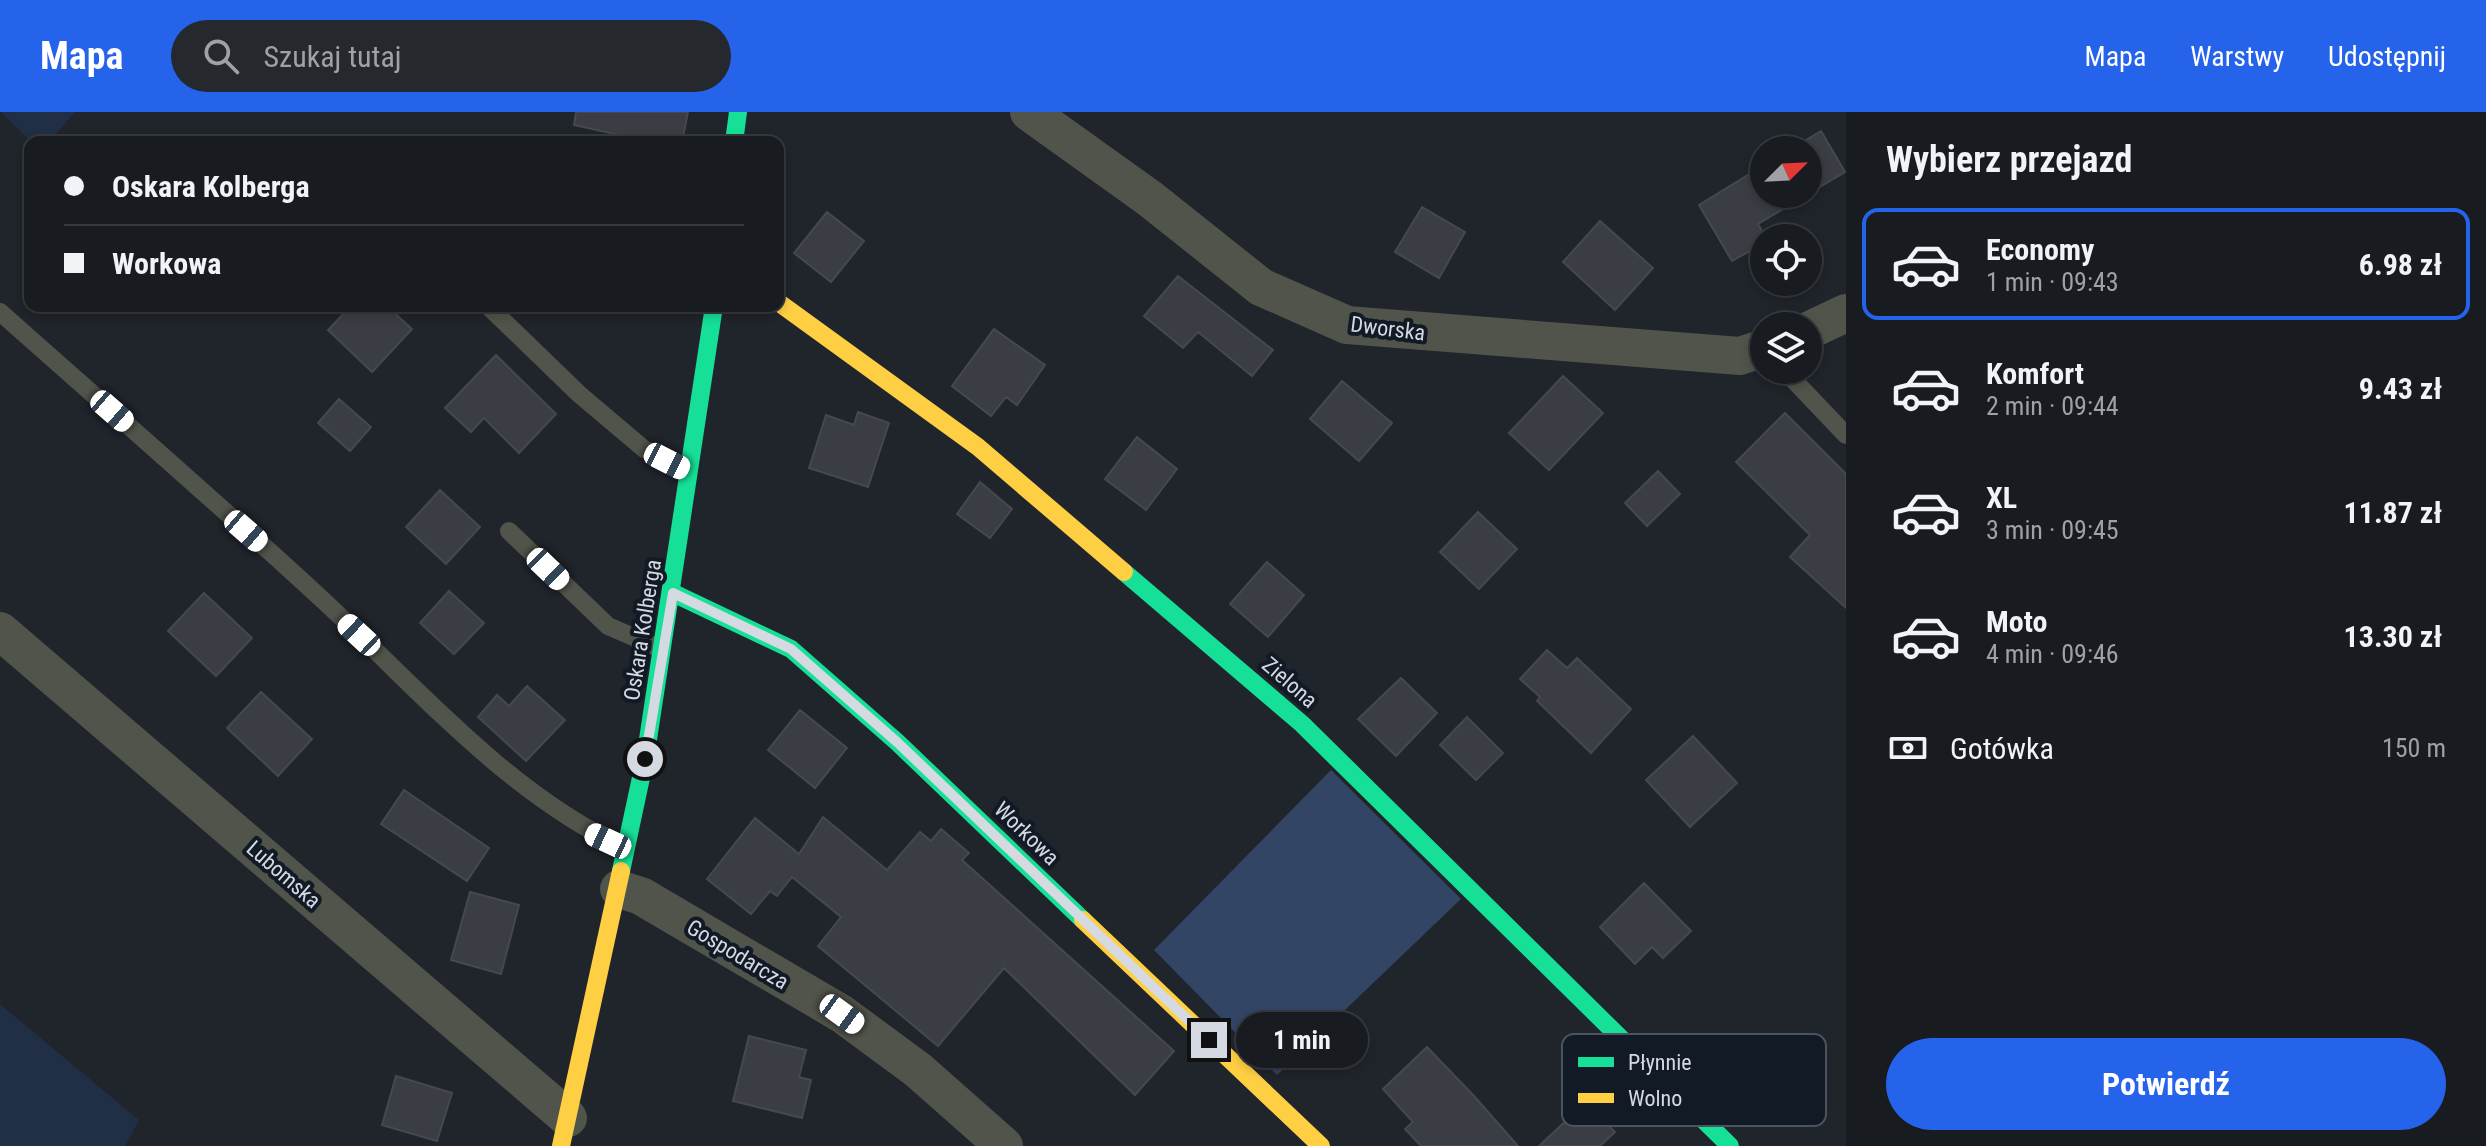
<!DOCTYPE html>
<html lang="pl">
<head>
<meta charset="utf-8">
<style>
	:root { --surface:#181b20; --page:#25282d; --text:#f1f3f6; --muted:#9fa1a5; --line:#36393e; --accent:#2563eb }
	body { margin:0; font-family:"Roboto Condensed",sans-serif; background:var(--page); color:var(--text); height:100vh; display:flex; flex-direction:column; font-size:30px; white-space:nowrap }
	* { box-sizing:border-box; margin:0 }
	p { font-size:26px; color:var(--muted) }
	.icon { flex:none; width:44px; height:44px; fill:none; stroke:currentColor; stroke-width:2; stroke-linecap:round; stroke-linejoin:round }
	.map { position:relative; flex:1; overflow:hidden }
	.side { display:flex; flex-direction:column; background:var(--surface); width:640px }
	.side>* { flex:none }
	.banner { position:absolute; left:24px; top:24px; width:760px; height:176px; border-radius:16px; box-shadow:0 4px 12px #0003,0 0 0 2px var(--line); display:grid; align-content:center; height:176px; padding:0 40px; background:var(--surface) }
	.needle { width:52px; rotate:66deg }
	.controls { position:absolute; left:1750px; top:24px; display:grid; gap:16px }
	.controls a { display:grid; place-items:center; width:72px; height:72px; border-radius:50%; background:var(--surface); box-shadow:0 4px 12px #0003,0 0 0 2px var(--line); font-size:40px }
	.end { position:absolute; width:36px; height:36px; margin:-18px; border:10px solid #d4d9e2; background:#111; box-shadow:0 0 0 4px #111 }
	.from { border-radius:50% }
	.bubble { position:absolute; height:56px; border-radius:28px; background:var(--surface); box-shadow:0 4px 12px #0003,0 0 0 2px var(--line); font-size:26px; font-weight:700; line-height:56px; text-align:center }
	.car { position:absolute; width:24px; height:48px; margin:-24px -12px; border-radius:10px; box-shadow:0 0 6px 2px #0007; background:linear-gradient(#fff 24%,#345 0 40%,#fff 0 76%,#345 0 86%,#fff 0) }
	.banner b { display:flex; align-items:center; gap:28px; height:76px; font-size:30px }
	.banner b+b { border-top:2px solid var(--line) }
	.banner i { width:20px; height:20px; background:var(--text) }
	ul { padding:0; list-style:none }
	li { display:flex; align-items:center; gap:24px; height:112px; margin:0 16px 12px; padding:0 24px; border:4px solid transparent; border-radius:16px }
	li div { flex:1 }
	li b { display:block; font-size:30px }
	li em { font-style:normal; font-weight:700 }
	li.selected { border-color:var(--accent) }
	li>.icon { width:72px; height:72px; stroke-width:1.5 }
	h2 { padding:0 40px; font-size:36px; line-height:96px }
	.pay { display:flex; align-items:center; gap:20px; height:88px; padding:0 40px; font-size:30px }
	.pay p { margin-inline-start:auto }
	.button { display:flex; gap:16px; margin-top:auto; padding:16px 40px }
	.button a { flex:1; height:92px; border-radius:48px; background:var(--accent); color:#fff; font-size:32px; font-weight:700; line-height:92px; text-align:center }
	header { display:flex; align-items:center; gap:48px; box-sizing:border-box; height:112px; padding:0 40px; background:var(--accent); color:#fff }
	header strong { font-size:38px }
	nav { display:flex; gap:44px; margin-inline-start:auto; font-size:28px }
	.search { width:560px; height:72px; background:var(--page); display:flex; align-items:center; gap:20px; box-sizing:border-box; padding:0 28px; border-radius:44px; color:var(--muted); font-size:30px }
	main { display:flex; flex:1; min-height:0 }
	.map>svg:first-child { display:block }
</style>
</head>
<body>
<header>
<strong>Mapa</strong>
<div class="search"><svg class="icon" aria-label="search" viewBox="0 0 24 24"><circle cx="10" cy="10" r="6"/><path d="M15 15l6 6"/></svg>Szukaj tutaj</div>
<nav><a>Mapa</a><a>Warstwy</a><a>Udostępnij</a></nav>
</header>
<main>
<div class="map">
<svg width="1846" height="1034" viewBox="0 0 1846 1034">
	<rect width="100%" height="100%" fill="#20242b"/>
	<!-- green -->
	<path fill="#202e46" d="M 1,0 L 75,0 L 49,30 L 32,30 Z
		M 0,892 L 139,1008 L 125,1034 L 0,1034 Z"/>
	<!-- forest -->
	<path fill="#324565" d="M 1331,658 L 1461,787 L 1277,963 L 1154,838 Z"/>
	<!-- building -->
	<path fill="#3a3e44" stroke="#45494f" stroke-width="2" d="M 576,0 L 688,0 L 682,30 L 651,30 L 574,13 Z
		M 1821,19 L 1845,60 L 1758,112 L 1766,126 L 1764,131 L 1732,149 L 1699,93 L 1764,53 L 1764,82 L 1808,82 L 1808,38 L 1789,38 Z
		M 1422,95 L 1465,120 L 1439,166 L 1395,140 Z
		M 827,100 L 864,129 L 831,170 L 794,141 Z
		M 1600,109 L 1653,156 L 1615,198 L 1563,150 Z
		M 1178,164 L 1273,238 L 1252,264 L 1198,220 L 1183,236 L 1144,204 Z
		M 351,194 L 387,194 L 412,217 L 372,260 L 328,218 Z
		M 994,217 L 1045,253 L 1017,293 L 1006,285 L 991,304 L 952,274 Z
		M 496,243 L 556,302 L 519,341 L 484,306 L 471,320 L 445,296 Z
		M 1563,264 L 1603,301 L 1549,358 L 1509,321 Z
		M 1342,269 L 1392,311 L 1359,349 L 1310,307 Z
		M 339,287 L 371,315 L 350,339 L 318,311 Z
		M 858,300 L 889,311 L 868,375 L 809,356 L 826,303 L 854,313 Z
		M 1785,301 L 1846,362 L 1846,496 L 1790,445 L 1810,423 L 1736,350 Z
		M 1137,325 L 1177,357 L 1146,398 L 1105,367 Z
		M 1658,359 L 1680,382 L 1647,414 L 1625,391 Z
		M 980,370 L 1012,397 L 990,426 L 957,402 Z
		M 440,378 L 480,415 L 446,452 L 406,415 Z
		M 1478,400 L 1517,437 L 1479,477 L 1440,440 Z
		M 1267,450 L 1304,483 L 1268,525 L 1230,492 Z
		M 449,479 L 484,511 L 454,542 L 420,511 Z
		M 204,481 L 252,526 L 216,564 L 168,519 Z
		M 1547,538 L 1567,556 L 1577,546 L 1631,597 L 1591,641 L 1537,589 L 1540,585 L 1520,567 Z
		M 1401,566 L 1437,601 L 1396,644 L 1358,607 Z
		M 527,574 L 565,608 L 526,649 L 478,605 L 497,583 L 509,594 Z
		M 261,580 L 312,627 L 278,664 L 227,616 Z
		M 800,598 L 847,636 L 815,676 L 768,638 Z
		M 1467,605 L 1503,641 L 1476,668 L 1440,633 Z
		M 1693,624 L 1737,671 L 1690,715 L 1646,668 Z
		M 404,678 L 489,736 L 467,769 L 381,712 Z
		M 823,705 L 887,758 L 920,720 L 931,729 L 941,717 L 969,741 L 962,748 L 1174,939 L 1135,983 L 1004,856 L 938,934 L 818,834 L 841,805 L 792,765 L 777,784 L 770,779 L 751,802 L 707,767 L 755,706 L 799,742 Z
		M 1644,771 L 1691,819 L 1663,846 L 1652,835 L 1635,852 L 1600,815 Z
		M 470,780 L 519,793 L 501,862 L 451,848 Z
		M 749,924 L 806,938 L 799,965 L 811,968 L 802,1006 L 733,989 Z
		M 1427,935 L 1474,984 L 1518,1034 L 1421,1034 L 1405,1017 L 1413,1010 L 1383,977 Z
		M 396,964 L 452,981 L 437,1029 L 382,1013 Z
		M 1586,990 L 1615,1020 L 1600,1034 L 1539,1034 Z"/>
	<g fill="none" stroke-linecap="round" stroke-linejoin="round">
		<!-- lane -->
		<path stroke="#51544a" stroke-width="18" d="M 488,194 L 579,282 L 644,337 L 688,359
			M 0,200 C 109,297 219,392 326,491 C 418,577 510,683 625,736
			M 1784,258 L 1846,323
			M 509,419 L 608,514 L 661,537"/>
		<!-- street -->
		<path stroke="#51544a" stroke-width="38" d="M 1029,0 L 1149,86 L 1261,175 L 1347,213 L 1740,244 L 1764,236
			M 1808,219 L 1846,201
			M 0,519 L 568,1006
			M 619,777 L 641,784 L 842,902 L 918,958 L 1004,1034"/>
		<!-- fast -->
		<path stroke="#16e098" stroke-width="18" d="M 734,30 L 738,0
			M 1124,460 L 1302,612 L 1730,1034
			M 673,481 L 791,537 L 897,630 L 1083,808
			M 621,759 L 645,647 L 714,194"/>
		<!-- slow -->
		<path stroke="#ffcf43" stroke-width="18" d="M 778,190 L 978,335 L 1124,460
			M 1083,808 L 1321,1034
			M 561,1034 L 621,759"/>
	</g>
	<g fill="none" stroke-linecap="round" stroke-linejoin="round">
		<!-- route -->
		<path stroke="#d4d9e2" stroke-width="10" d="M 645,647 L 673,481 L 791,537 L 897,630 L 1209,928"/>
	</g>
	<g text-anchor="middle" stroke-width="8" stroke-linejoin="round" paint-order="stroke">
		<!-- street labels -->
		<g font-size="22" fill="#d4d9e2" stroke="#121a26">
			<text transform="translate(1388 216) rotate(7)" y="8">Dworska</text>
			<text transform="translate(642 518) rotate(-81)" y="8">Oskara Kolberga</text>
			<text transform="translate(1290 570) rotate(41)" y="8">Zielona</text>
			<text transform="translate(1027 721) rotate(44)" y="8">Workowa</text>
			<text transform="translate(284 762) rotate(41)" y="8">Lubomska</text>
			<text transform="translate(738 842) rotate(31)" y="8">Gospodarcza</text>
		</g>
	</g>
	<!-- legend -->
	<rect x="1562" y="922" width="264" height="92" rx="12" fill="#121a26" stroke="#4c535e" stroke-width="2"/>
	<rect x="1578" y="945" width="36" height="10" fill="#16e098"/>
	<rect x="1578" y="981" width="36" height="10" fill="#ffcf43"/>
	<g font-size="22" fill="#d4d9e2">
		<text x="1628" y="958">Płynnie</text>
		<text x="1628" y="994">Wolno</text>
	</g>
</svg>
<div class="controls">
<a><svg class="needle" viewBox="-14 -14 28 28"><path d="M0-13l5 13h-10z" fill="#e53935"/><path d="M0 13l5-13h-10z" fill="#9fa1a5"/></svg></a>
<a><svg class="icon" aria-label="locate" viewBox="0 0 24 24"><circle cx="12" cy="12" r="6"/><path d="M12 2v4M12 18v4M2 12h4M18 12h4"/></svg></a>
<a><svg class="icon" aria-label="layers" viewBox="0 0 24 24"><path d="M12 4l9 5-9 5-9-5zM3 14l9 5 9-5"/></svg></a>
</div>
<i class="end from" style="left:645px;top:647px"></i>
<i class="end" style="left:1209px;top:928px"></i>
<div class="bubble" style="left:1236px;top:900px;width:132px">1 min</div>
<i class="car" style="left:112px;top:299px;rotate:131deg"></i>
<i class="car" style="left:667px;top:349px;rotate:117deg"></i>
<i class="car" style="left:246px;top:419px;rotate:131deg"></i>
<i class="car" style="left:548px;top:457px;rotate:134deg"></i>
<i class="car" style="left:359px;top:523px;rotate:313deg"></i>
<i class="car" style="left:608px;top:729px;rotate:295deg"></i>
<i class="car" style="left:842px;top:902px;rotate:126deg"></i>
<div class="banner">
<b><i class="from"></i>Oskara Kolberga</b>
<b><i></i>Workowa</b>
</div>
</div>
<section class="side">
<h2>Wybierz przejazd</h2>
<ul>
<li class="selected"><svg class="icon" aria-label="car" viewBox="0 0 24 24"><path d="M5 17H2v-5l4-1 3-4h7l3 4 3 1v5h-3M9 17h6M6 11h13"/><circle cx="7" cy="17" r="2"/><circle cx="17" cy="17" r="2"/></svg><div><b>Economy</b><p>1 min · 09:43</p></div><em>6.98 zł</em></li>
<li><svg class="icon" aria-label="car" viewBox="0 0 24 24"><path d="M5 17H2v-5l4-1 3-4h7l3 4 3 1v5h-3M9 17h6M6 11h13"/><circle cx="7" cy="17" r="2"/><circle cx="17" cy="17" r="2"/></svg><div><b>Komfort</b><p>2 min · 09:44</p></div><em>9.43 zł</em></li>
<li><svg class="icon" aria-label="car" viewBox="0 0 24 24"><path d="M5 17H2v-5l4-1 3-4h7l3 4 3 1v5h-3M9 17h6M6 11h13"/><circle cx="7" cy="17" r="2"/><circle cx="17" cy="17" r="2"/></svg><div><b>XL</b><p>3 min · 09:45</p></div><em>11.87 zł</em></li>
<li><svg class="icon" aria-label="car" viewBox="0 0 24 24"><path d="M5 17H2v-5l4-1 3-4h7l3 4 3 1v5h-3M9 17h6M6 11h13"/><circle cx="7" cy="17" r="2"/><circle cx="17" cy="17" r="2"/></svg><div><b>Moto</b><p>4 min · 09:46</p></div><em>13.30 zł</em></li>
</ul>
<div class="pay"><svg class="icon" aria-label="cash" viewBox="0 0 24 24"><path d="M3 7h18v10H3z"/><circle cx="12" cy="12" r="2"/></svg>Gotówka<p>150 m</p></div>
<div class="button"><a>Potwierdź</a></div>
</section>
</main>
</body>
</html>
